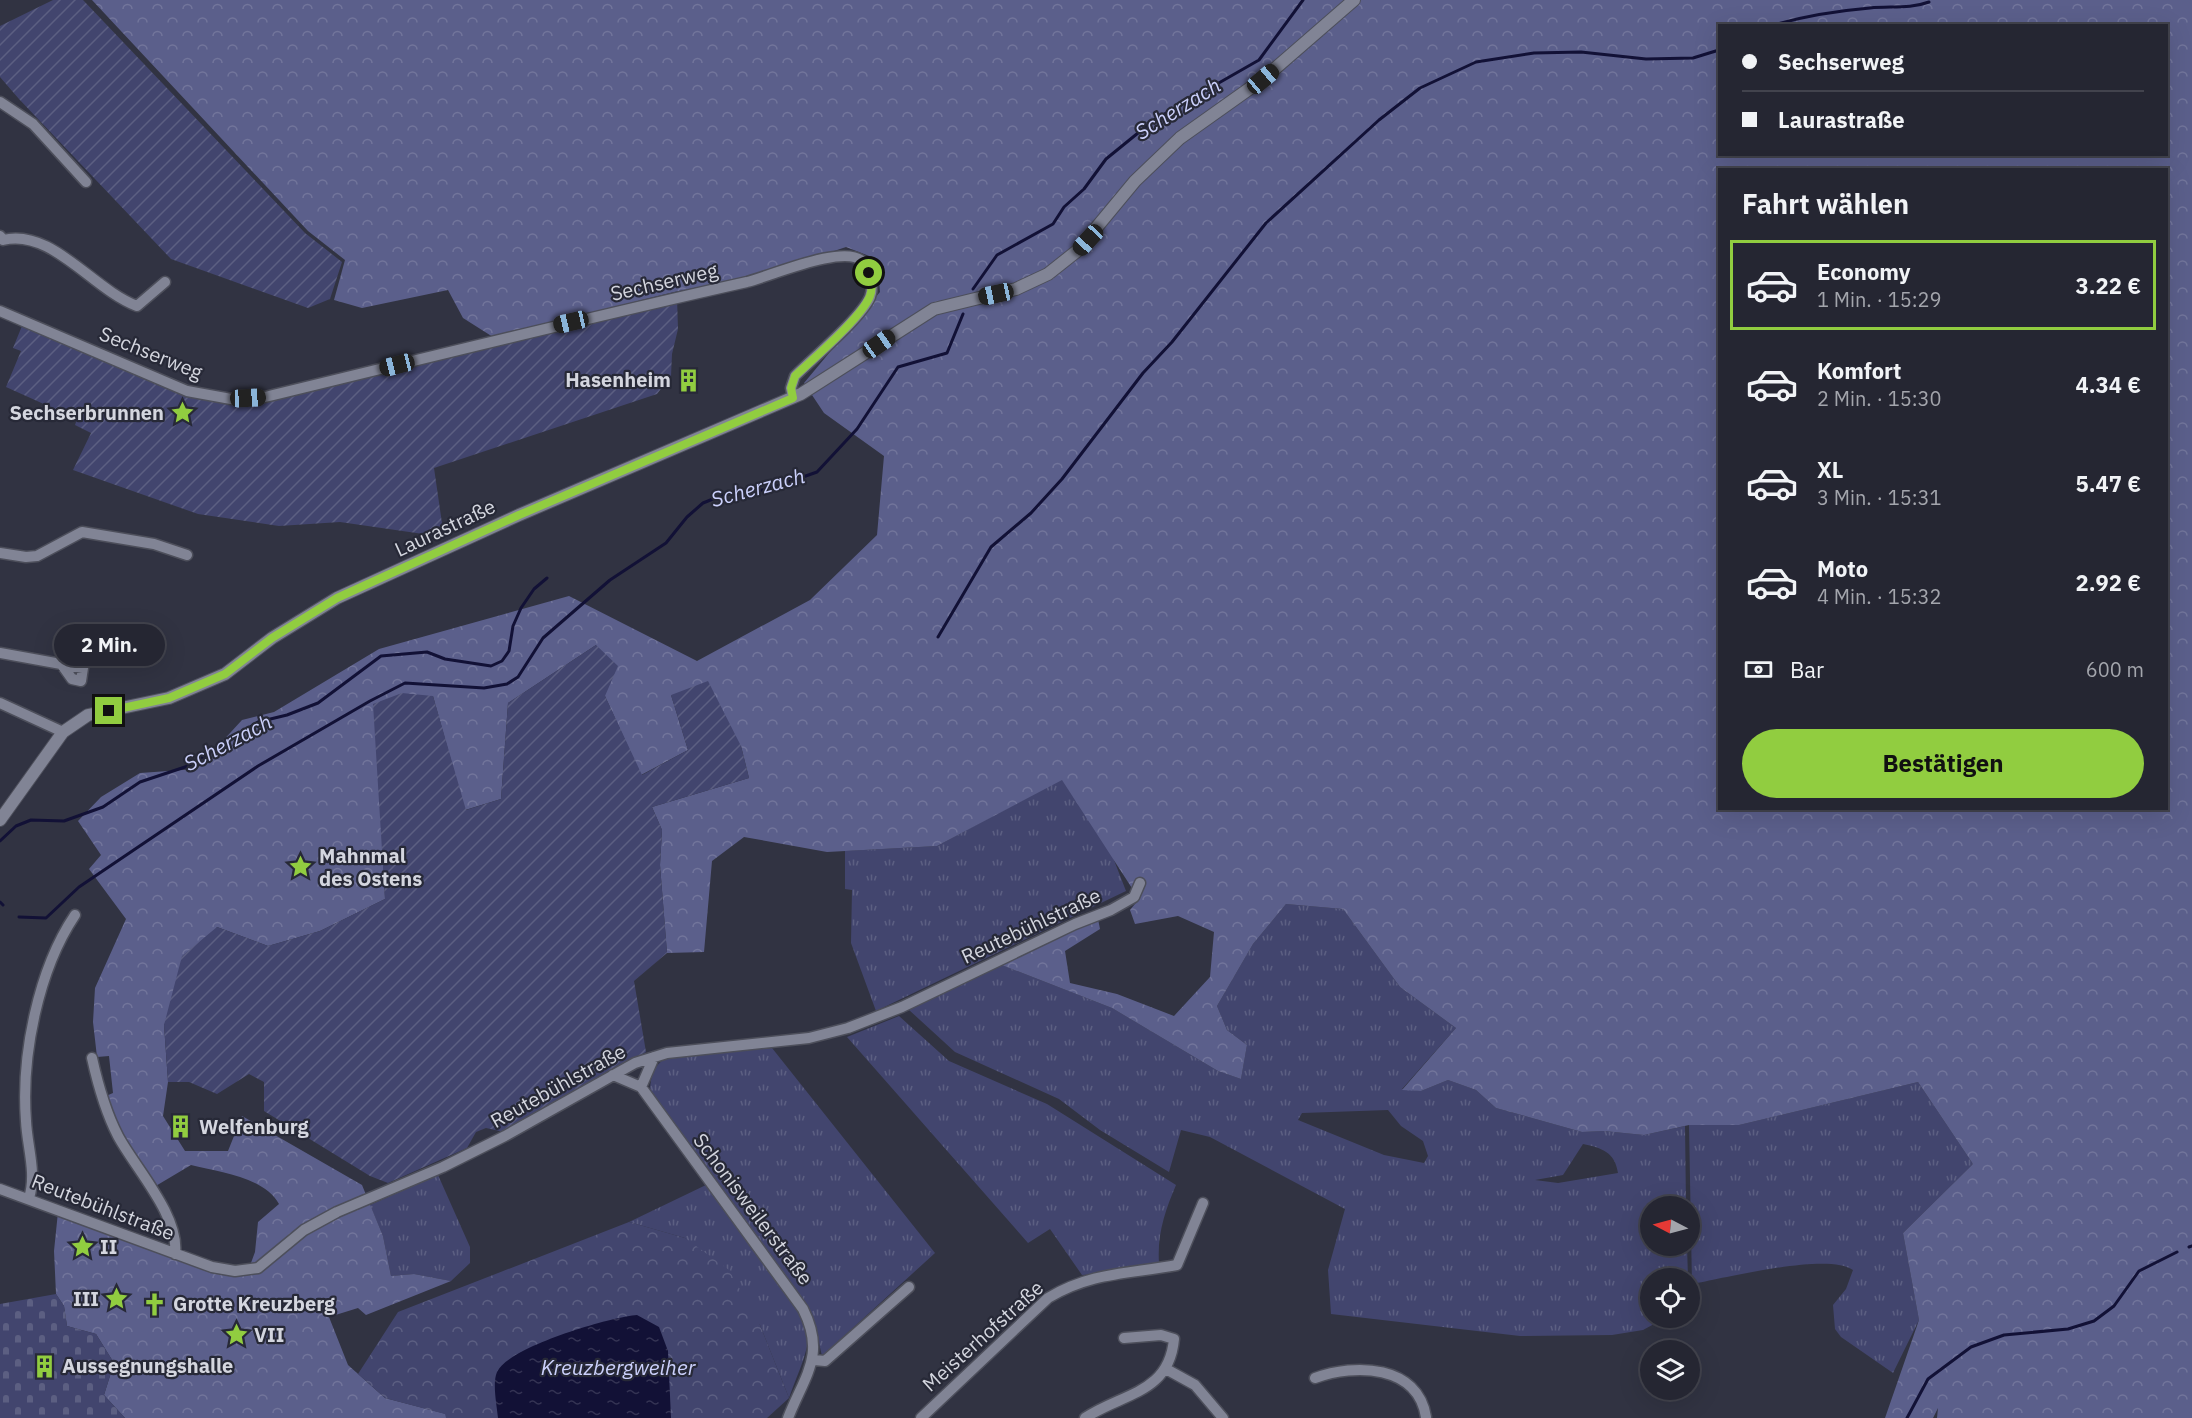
<!DOCTYPE html>
<html lang="de">
<head>
<meta charset="utf-8">
<style>
	:root { --surface:#252632; --page:#2d2e3a; --text:#f1f3f6; --muted:#a3a5ac; --line:#42434d; --accent:#91cd40 }
	body { margin:0; font-family:"IBM Plex Sans",sans-serif; background:var(--page); color:var(--text); height:100vh; display:flex; flex-direction:column; font-size:22px; white-space:nowrap }
	* { box-sizing:border-box; margin:0 }
	p { font-size:20px; color:var(--muted) }
	.icon { flex:none; width:33px; height:33px; fill:none; stroke:currentColor; stroke-width:2; stroke-linecap:round; stroke-linejoin:round }
	.map { position:relative; flex:1; overflow:hidden }
	.side { position:absolute; left:1718px; top:168px; width:450px; height:642px; display:flex; flex-direction:column; background:var(--surface); border-radius:0px; box-shadow:0 6px 24px #0002,0 0 0 2px var(--line) }
	.side>* { flex:none }
	.banner { position:absolute; left:1718px; top:24px; width:450px; height:132px; border-radius:0px; box-shadow:0 6px 24px #0002,0 0 0 2px var(--line); display:grid; align-content:center; height:132px; padding:0 24px; background:var(--surface) }
	.needle { width:39px; rotate:276deg }
	.buttons { position:absolute; left:1640px; top:1196px; display:grid; gap:12px }
	.buttons a { display:grid; place-items:center; width:60px; height:60px; border-radius:50%; background:var(--surface); box-shadow:0 6px 24px #0002,0 0 0 2px var(--line); font-size:30px }
	.end { position:absolute; width:27px; height:27px; margin:-14px; border:8px solid #91cd40; background:#111; box-shadow:0 0 0 3px #111 }
	.from { border-radius:50% }
	.bubble { position:absolute; height:42px; border-radius:21px; background:var(--surface); box-shadow:0 6px 24px #0002,0 0 0 2px var(--line); font-size:20px; font-weight:700; line-height:42px; text-align:center }
	.car { position:absolute; width:18px; height:36px; margin:-18px -9px; border-radius:8px; box-shadow:0 0 4px 2px #0007; background:linear-gradient(#222 24%,#8ab4d8 0 40%,#222 0 76%,#8ab4d8 0 86%,#222 0) }
	.banner b { display:flex; align-items:center; gap:21px; height:57px; font-size:22px }
	.banner b+b { border-top:2px solid var(--line) }
	.banner i { width:15px; height:15px; background:var(--text) }
	ul { padding:0; list-style:none }
	li { display:flex; align-items:center; gap:18px; height:90px; margin:0 12px 9px; padding:0 12px; border:3px solid transparent; border-radius:0px }
	li div { flex:1 }
	li b { display:block; font-size:22px }
	li em { font-style:normal; font-weight:700 }
	li.on { border-color:var(--accent) }
	li>.icon { width:54px; height:54px; stroke-width:1.5 }
	h2 { padding:0 24px; font-size:27px; line-height:72px }
	.pay { display:flex; align-items:center; gap:15px; height:66px; padding:0 24px; font-size:22px }
	.pay p { margin-inline-start:auto }
	.cta { display:flex; gap:12px; margin-top:auto; padding:12px 24px }
	.cta a { flex:1; height:69px; border-radius:36px; background:var(--accent); color:#111; font-size:24px; font-weight:700; line-height:69px; text-align:center }
	.map>svg:first-child { display:block }
</style>
</head>
<body>
<div class="map">
<svg width="2192" height="1418" viewBox="0 0 2192 1418">
	<defs>
		<pattern id="grass-tufts" width="24" height="20" patternUnits="userSpaceOnUse" patternTransform="scale(1.5)"><rect width="24" height="20" fill="#42456e"/><path d="M3 7l-1-3M5 7V3M7 7l1-3M15 17l-1-3M17 17v-4M19 17l1-3" fill="none" stroke="#5c5f82"/></pattern>
		<pattern id="forest-crowns" width="20" height="18" patternUnits="userSpaceOnUse" patternTransform="scale(1.5)"><rect width="20" height="18" fill="#5b5f8b"/><path d="M2 6a3 3 0 1 1 6 0M12 15a3 3 0 1 1 6 0" fill="none" stroke="#72759b"/></pattern>
		<pattern id="cemetery-stones" width="16" height="16" patternUnits="userSpaceOnUse" patternTransform="scale(1.5)"><rect width="16" height="16" fill="#42456e"/><path d="M2 7V4a2 2 0 0 1 4 0v3zM10 15v-3a2 2 0 0 1 4 0v3z" fill="#5c5f82"/></pattern>
		<pattern id="park-crowns" width="20" height="18" patternUnits="userSpaceOnUse" patternTransform="scale(1.5)"><rect width="20" height="18" fill="#42456e"/><path d="M2 6a3 3 0 1 1 6 0M12 15a3 3 0 1 1 6 0" fill="none" stroke="#5c5f82"/></pattern>
		<pattern id="garden-furrows" width="10" height="10" patternUnits="userSpaceOnUse" patternTransform="scale(1.5)"><rect width="10" height="10" fill="#42456e"/><path d="M-1 1l2-2M0 10L10 0M9 11l2-2" fill="none" stroke="#5c5f82"/></pattern>
		<pattern id="water-ripples" width="26" height="14" patternUnits="userSpaceOnUse" patternTransform="scale(1.5)"><rect width="26" height="14" fill="#121136"/><path d="M2 4q2-2 4 0t4 0M15 11q2-2 4 0t4 0" fill="none" stroke="#343353"/></pattern>
	</defs>
	<rect width="100%" height="100%" fill="#313342"/>
	<!-- grass -->
	<path fill="url(#grass-tufts)" fill-rule="evenodd" d="M 1062,779 L 1112,855 L 1126,891 L 876,1011 L 851,943 L 852,890 L 845,889 L 845,851 L 937,846 Z
		M 1286,904 L 1343,909 L 1400,987 L 1456,1028 L 1402,1089 L 1421,1091 L 1448,1080 L 1476,1090 L 1496,1108 L 1582,1132 L 1604,1131 L 1644,1135 L 1685,1126 L 1686,1206 L 1650,1206 L 1650,1245 L 1687,1245 L 1688,1278 L 1650,1278 L 1650,1317 L 1667,1317 L 1643,1330 L 1612,1335 L 1520,1336 L 1331,1314 L 1328,1270 L 1345,1209 L 1210,1137 L 1181,1130 L 1169,1172 L 1100,1130 L 1059,1099 L 955,1052 L 908,1009 L 999,964 L 1112,1008 L 1218,1071 L 1241,1079 L 1247,1045 L 1227,1030 L 1217,1006 L 1253,944 ZM 1388,1110 L 1401,1126 L 1423,1141 L 1428,1156 L 1424,1163 L 1384,1155 L 1298,1120 L 1302,1113 ZM 1583,1144 C 1602,1148 1615,1152 1618,1173 L 1558,1183 L 1535,1180 L 1563,1175 Z
		M 899,1016 L 949,1061 L 1047,1104 L 1176,1185 C 1165,1211 1157,1234 1159,1263 L 1135,1271 L 1082,1275 L 1050,1229 L 1028,1243 L 847,1037 Z
		M 772,1048 L 935,1253 L 822,1356 L 816,1330 L 650,1090 C 651,1076 653,1066 666,1058 Z
		M 1918,1082 L 1973,1164 L 1903,1233 L 1919,1320 L 1893,1373 L 1841,1337 L 1835,1329 L 1833,1305 L 1846,1289 L 1853,1270 C 1828,1252 1725,1278 1692,1284 L 1689,1125 L 1739,1125 Z
		M 438,1175 L 470,1247 L 470,1263 L 451,1281 L 414,1274 L 391,1276 L 383,1236 L 370,1205 Z
		M 706,1185 C 725,1211 812,1315 808,1341 C 805,1360 795,1380 789,1398 L 760,1325 L 685,1238 L 629,1222 Z"/>
	<!-- forest -->
	<path fill="url(#forest-crowns)" fill-rule="evenodd" d="M 92,0 L 2192,0 L 2192,1418 L 1937,1418 L 1938,1408 L 1933,1418 L 1885,1418 L 1919,1320 L 1903,1233 L 1973,1164 L 1918,1082 L 1739,1125 L 1689,1125 L 1644,1135 L 1604,1131 L 1582,1132 L 1496,1108 L 1476,1090 L 1448,1080 L 1421,1091 L 1402,1090 L 1456,1028 L 1400,987 L 1343,909 L 1286,904 L 1253,944 L 1217,1006 L 1227,1030 L 1247,1045 L 1241,1079 L 1218,1071 L 1112,1008 L 999,964 L 1098,919 L 1100,929 L 1065,951 L 1070,983 L 1117,994 L 1174,1016 L 1210,977 L 1214,932 L 1178,916 L 1135,924 L 1130,910 L 1139,899 L 1062,780 L 937,846 L 827,852 L 744,837 L 712,861 L 704,952 L 667,953 L 660,865 L 662,830 L 652,807 L 749,778 L 741,746 L 671,695 L 688,750 L 641,775 L 605,696 L 596,645 L 508,703 L 501,799 L 465,810 L 433,696 L 382,836 L 385,899 L 320,931 L 268,946 L 217,927 L 164,1025 L 168,1082 L 163,1116 L 185,1151 L 228,1151 L 242,1116 L 362,1185 L 383,1236 L 391,1276 L 414,1274 L 451,1281 L 366,1315 L 358,1308 L 329,1317 L 348,1365 L 385,1398 L 446,1414 L 446,1418 L 125,1418 L 104,1395 L 114,1363 L 96,1334 L 67,1326 L 64,1306 L 56,1294 L 54,1251 L 58,1212 L 175,1254 L 248,1271 L 255,1252 L 258,1222 L 279,1204 C 264,1177 219,1172 191,1165 L 154,1187 L 125,1140 L 106,1096 L 113,1093 L 109,1056 L 97,1057 L 93,1022 L 95,988 L 126,919 L 89,869 L 101,855 L 78,821 L 101,797 L 140,773 L 197,769 L 242,720 L 274,712 L 379,649 L 569,596 L 697,661 L 810,600 L 877,535 L 884,456 L 824,413 L 804,383 L 880,292 L 877,259 L 846,247 L 768,273 L 674,292 L 493,337 L 463,318 L 448,290 L 362,308 L 334,300 L 345,260 L 308,231 ZM 1719,26 L 2166,26 L 2166,154 L 1719,154 ZM 1719,170 L 2166,170 L 2166,808 L 1719,808 Z"/>
	<!-- cemetery -->
	<path fill="url(#cemetery-stones)" d="M 56,1294 L 64,1306 L 67,1326 L 96,1334 L 114,1363 L 104,1395 L 125,1418 L 0,1418 L 0,1304 Z"/>
	<!-- park -->
	<path fill="url(#park-crowns)" d="M 629,1222 L 685,1238 L 729,1270 L 760,1325 L 789,1398 L 767,1418 L 446,1418 L 445,1414 L 385,1398 L 358,1374 L 398,1312 Z"/>
	<!-- garden -->
	<path fill="url(#garden-furrows)" d="M 53,0 L 83,0 L 305,233 L 342,262 L 330,299 L 308,308 L 171,259 L 19,99 L 0,77 L 0,26 Z
		M 677,298 L 678,329 L 672,354 L 671,376 L 657,394 L 434,468 L 444,537 L 340,522 L 279,526 L 198,514 L 73,470 L 91,433 L 75,425 L 77,419 L 6,387 L 21,351 L 13,348 L 24,321 L 187,391 L 265,397 Z
		M 596,645 L 618,666 L 605,696 L 642,775 L 688,750 L 671,695 L 708,681 L 741,746 L 749,778 L 652,807 L 662,830 L 660,865 L 667,953 L 634,981 L 646,1052 L 504,1132 L 486,1128 L 476,1132 L 467,1148 L 388,1183 L 370,1176 L 264,1111 L 264,1082 L 249,1074 L 217,1094 L 189,1082 L 168,1082 L 164,1025 L 182,956 L 217,927 L 268,946 L 320,931 L 385,899 L 373,704 L 402,693 L 433,696 L 466,810 L 501,799 L 508,703 Z"/>
	<!-- water -->
	<path fill="url(#water-ripples)" d="M 637,1315 L 659,1327 L 668,1351 L 671,1418 L 498,1418 C 497,1406 492,1383 497,1372 C 508,1347 610,1317 637,1315 Z"/>
	<g fill="none" stroke-linecap="round" stroke-linejoin="round">
		<!-- stream -->
		<path stroke="#121136" stroke-width="3" d="M 1770,26 C 1804,16 1835,11 1870,8 C 1891,6 1910,9 1929,2
			M 973,289 L 997,255 L 1053,224 L 1064,207 L 1084,189 L 1106,159 L 1154,120 L 1259,60 L 1303,0
			M 938,637 L 991,547 L 1031,513 L 1062,479 L 1143,373 L 1172,342 L 1266,223 L 1379,120 L 1420,88 L 1476,62 L 1534,53 L 1581,52 L 1646,59 L 1693,58 L 1719,50
			M 0,841 L 16,826 L 31,820 L 64,821 L 103,807 L 140,782 L 188,766 L 258,722 L 287,715 L 318,703 L 381,656 L 427,652 L 445,659 L 491,666 L 502,661 L 509,651 L 513,626 L 521,608 L 534,589 L 547,578
			M 0,902 L 3,905
			M 19,917 L 46,918 L 79,887 L 258,766 L 370,701 L 405,683 L 484,688 L 507,684 L 518,677 L 543,638 L 610,580 L 666,543 L 687,517 L 703,503 L 723,495 L 769,489 L 817,472 L 857,429 L 898,367 L 947,353 L 963,314
			M 2189,1247 L 2192,1246
			M 1907,1418 L 1928,1379 L 1971,1347 L 2004,1335 L 2068,1329 L 2094,1321 L 2114,1306 L 2139,1271 L 2177,1252"/>
		<defs>
			<path id="minor" d="M 0,102 L 33,124 L 86,182
				M 0,236 L 3,240 C 52,228 92,289 137,306 L 165,282
				M 0,311 L 187,391 L 231,399 L 265,397 C 426,358 586,318 747,282 C 771,276 846,243 863,262 C 871,271 874,286 870,297 C 861,318 813,358 795,376 L 791,388 L 793,398
				M 0,553 L 26,557 L 37,556 L 82,532 L 154,544 L 187,555
				M 0,653 L 83,668 L 81,681 L 72,679 L 62,665
				M 0,703 L 63,732
				M 92,1058 C 98,1085 105,1111 118,1136 C 135,1168 180,1216 175,1254
				M 613,1075 L 641,1087 L 803,1309 C 826,1355 805,1375 788,1418
				M 641,1087 L 654,1057
				M 0,1189 L 212,1267 L 235,1271 L 258,1268 L 304,1230 L 337,1212 L 443,1167 L 505,1136 L 635,1063 L 667,1053 L 809,1038 L 848,1028 L 902,1007 L 1075,924 L 1111,910 L 1134,897 L 1140,883
				M 29,1198 C 37,1173 27,1146 26,1121 C 21,1056 38,970 75,915
				M 814,1360 L 825,1361 L 909,1287
				M 1166,1369 L 1195,1385 L 1223,1418
				M 1315,1378 C 1355,1363 1418,1365 1426,1417
				M 921,1418 L 1048,1298 C 1091,1272 1129,1274 1177,1265 L 1203,1203
				M 1085,1418 C 1122,1393 1169,1394 1174,1339 L 1161,1335 L 1124,1338"/>
			<path id="tertiary" d="M 0,820 L 63,732 L 88,715 L 169,698 L 225,674 L 272,638 L 337,598 L 519,515 L 801,394 L 934,309 L 1016,289 L 1048,274 L 1077,251 L 1135,181 L 1180,138 L 1263,79 L 1354,0"/>
		</defs>
		<!-- minor casing -->
		<use href="#minor" stroke="#4d4f5b" stroke-width="13"/>
		<!-- tertiary casing -->
		<use href="#tertiary" stroke="#4d4f5b" stroke-width="14"/>
		<!-- minor -->
		<use href="#minor" stroke="#818495" stroke-width="10"/>
		<!-- tertiary -->
		<use href="#tertiary" stroke="#818495" stroke-width="12"/>
	</g>
	<g fill="none" stroke-linecap="round" stroke-linejoin="round">
		<!-- route -->
		<path stroke="#91cd40" stroke-width="8" d="M 109,711 L 169,698 L 225,674 L 272,638 L 337,598 L 519,515 L 793,398 L 791,388 L 795,376 C 813,359 862,317 870,296 C 873,288 871,281 869,273"/>
	</g>
	<!-- icons -->
	<defs>
		<symbol id="building-bare" viewBox="-9 -9 18 18"><path d="M-4-6H4V6H1V3H-1V6H-4ZM-2.5-4.3h1.7v1.8h-1.7ZM.8-4.3h1.7v1.8H.8ZM-2.5-1h1.7V.8h-1.7ZM.8-1h1.7V.8H.8Z" fill="#91cd40" stroke="#272937" stroke-width="2.5" paint-order="stroke"/></symbol>
		<symbol id="sight-bare" viewBox="-9 -9 18 18"><path d="M0-6L1.8-2.2L6-1.7L2.9 1.2L3.7 5.4L0 3.3L-3.7 5.4L-2.9 1.2L-6-1.7L-1.8-2.2Z" fill="#91cd40" stroke="#272937" stroke-width="2.5" paint-order="stroke"/></symbol>
		<symbol id="church-bare" viewBox="-9 -9 18 18"><path d="M-1.2-6h2.4v3.5h3.3v2.4h-3.3V6h-2.4V-.1h-3.3v-2.4h3.3Z" fill="#91cd40" stroke="#272937" stroke-width="2.5" paint-order="stroke"/></symbol>
	</defs>
	<g fill-rule="evenodd">
		<use href="#building-bare" x="672" y="364" width="33" height="33"/>
		<use href="#sight-bare" x="166" y="396" width="33" height="33"/>
		<use href="#sight-bare" x="284" y="850" width="33" height="33"/>
		<use href="#building-bare" x="164" y="1110" width="33" height="33"/>
		<use href="#sight-bare" x="66" y="1230" width="33" height="33"/>
		<use href="#sight-bare" x="100" y="1282" width="33" height="33"/>
		<use href="#church-bare" x="138" y="1288" width="33" height="33"/>
		<use href="#sight-bare" x="220" y="1318" width="33" height="33"/>
		<use href="#building-bare" x="28" y="1350" width="33" height="33"/>
	</g>
	<g text-anchor="middle" stroke-width="4.5" stroke-linejoin="round" paint-order="stroke">
		<!-- street labels -->
		<g font-size="20" fill="#d4d6df" stroke="#272937">
			<text transform="translate(664 282) rotate(-13)" y="7">Sechserweg</text>
			<text transform="translate(151 353) rotate(22)" y="7">Sechserweg</text>
			<text transform="translate(445 528) rotate(-25)" y="7">Laurastraße</text>
			<text transform="translate(1031 926) rotate(-25)" y="7">Reutebühlstraße</text>
			<text transform="translate(558 1086) rotate(-29)" y="7">Reutebühlstraße</text>
			<text transform="translate(103 1207) rotate(21)" y="7">Reutebühlstraße</text>
			<text transform="translate(753 1209) rotate(53)" y="7">Schonisweilerstraße</text>
			<text transform="translate(983 1336) rotate(-42)" y="7">Meisterhofstraße</text>
		</g>
		<!-- poi labels -->
		<g font-size="20" font-weight="bold" fill="#d4d6df" stroke="#272937" text-anchor="start">
			<text x="671" y="387" text-anchor="end">Hasenheim</text>
			<text x="164" y="420" text-anchor="end">Sechserbrunnen</text>
			<text x="319" y="863">Mahnmal<tspan x="319" dy="23">des Ostens</tspan></text>
			<text x="199" y="1134">Welfenburg</text>
			<text x="100" y="1254">II</text>
			<text x="99" y="1306" text-anchor="end">III</text>
			<text x="173" y="1311">Grotte Kreuzberg</text>
			<text x="254" y="1342">VII</text>
			<text x="62" y="1373">Aussegnungshalle</text>
		</g>
		<!-- water labels -->
		<g font-size="21" font-style="italic" fill="#cbd0fb" stroke="#272937">
			<text transform="translate(1178 109) rotate(-32)" y="7">Scherzach</text>
			<text transform="translate(758 488) rotate(-15)" y="7">Scherzach</text>
			<text transform="translate(228 743) rotate(-28)" y="7">Scherzach</text>
			<text x="618" y="1375">Kreuzbergweiher</text>
		</g>
	</g>
</svg>
<div class="buttons">
<a><svg class="needle" viewBox="-14 -14 28 28"><path d="M0-13l5 13h-10z" fill="#e53935"/><path d="M0 13l5-13h-10z" fill="#a3a5ac"/></svg></a>
<a><svg class="icon" aria-label="locate" viewBox="0 0 24 24"><circle cx="12" cy="12" r="6"/><path d="M12 2v4M12 18v4M2 12h4M18 12h4"/></svg></a>
<a><svg class="icon" aria-label="layers" viewBox="0 0 24 24"><path d="M12 4l9 5-9 5-9-5zM3 14l9 5 9-5"/></svg></a>
</div>
<i class="end from" style="left:869px;top:273px"></i>
<i class="end" style="left:109px;top:711px"></i>
<div class="bubble" style="left:54px;top:624px;width:111px">2 Min.</div>
<i class="car" style="left:1263px;top:79px;rotate:50deg"></i>
<i class="car" style="left:1088px;top:240px;rotate:223deg"></i>
<i class="car" style="left:996px;top:294px;rotate:258deg"></i>
<i class="car" style="left:571px;top:322px;rotate:257deg"></i>
<i class="car" style="left:879px;top:344px;rotate:55deg"></i>
<i class="car" style="left:397px;top:365px;rotate:256deg"></i>
<i class="car" style="left:248px;top:398px;rotate:87deg"></i>
<div class="banner">
<b><i class="from"></i>Sechserweg</b>
<b><i></i>Laurastraße</b>
</div>
<section class="side">
<h2>Fahrt wählen</h2>
<ul>
<li class="on"><svg class="icon" aria-label="car" viewBox="0 0 24 24"><path d="M5 17H2v-5l4-1 3-4h7l3 4 3 1v5h-3M9 17h6M6 11h13"/><circle cx="7" cy="17" r="2"/><circle cx="17" cy="17" r="2"/></svg><div><b>Economy</b><p>1 Min. · 15:29</p></div><em>3.22 €</em></li>
<li><svg class="icon" aria-label="car" viewBox="0 0 24 24"><path d="M5 17H2v-5l4-1 3-4h7l3 4 3 1v5h-3M9 17h6M6 11h13"/><circle cx="7" cy="17" r="2"/><circle cx="17" cy="17" r="2"/></svg><div><b>Komfort</b><p>2 Min. · 15:30</p></div><em>4.34 €</em></li>
<li><svg class="icon" aria-label="car" viewBox="0 0 24 24"><path d="M5 17H2v-5l4-1 3-4h7l3 4 3 1v5h-3M9 17h6M6 11h13"/><circle cx="7" cy="17" r="2"/><circle cx="17" cy="17" r="2"/></svg><div><b>XL</b><p>3 Min. · 15:31</p></div><em>5.47 €</em></li>
<li><svg class="icon" aria-label="car" viewBox="0 0 24 24"><path d="M5 17H2v-5l4-1 3-4h7l3 4 3 1v5h-3M9 17h6M6 11h13"/><circle cx="7" cy="17" r="2"/><circle cx="17" cy="17" r="2"/></svg><div><b>Moto</b><p>4 Min. · 15:32</p></div><em>2.92 €</em></li>
</ul>
<div class="pay"><svg class="icon" aria-label="cash" viewBox="0 0 24 24"><path d="M3 7h18v10H3z"/><circle cx="12" cy="12" r="2"/></svg>Bar<p>600 m</p></div>
<div class="cta"><a>Bestätigen</a></div>
</section>
</div>
</body>
</html>
